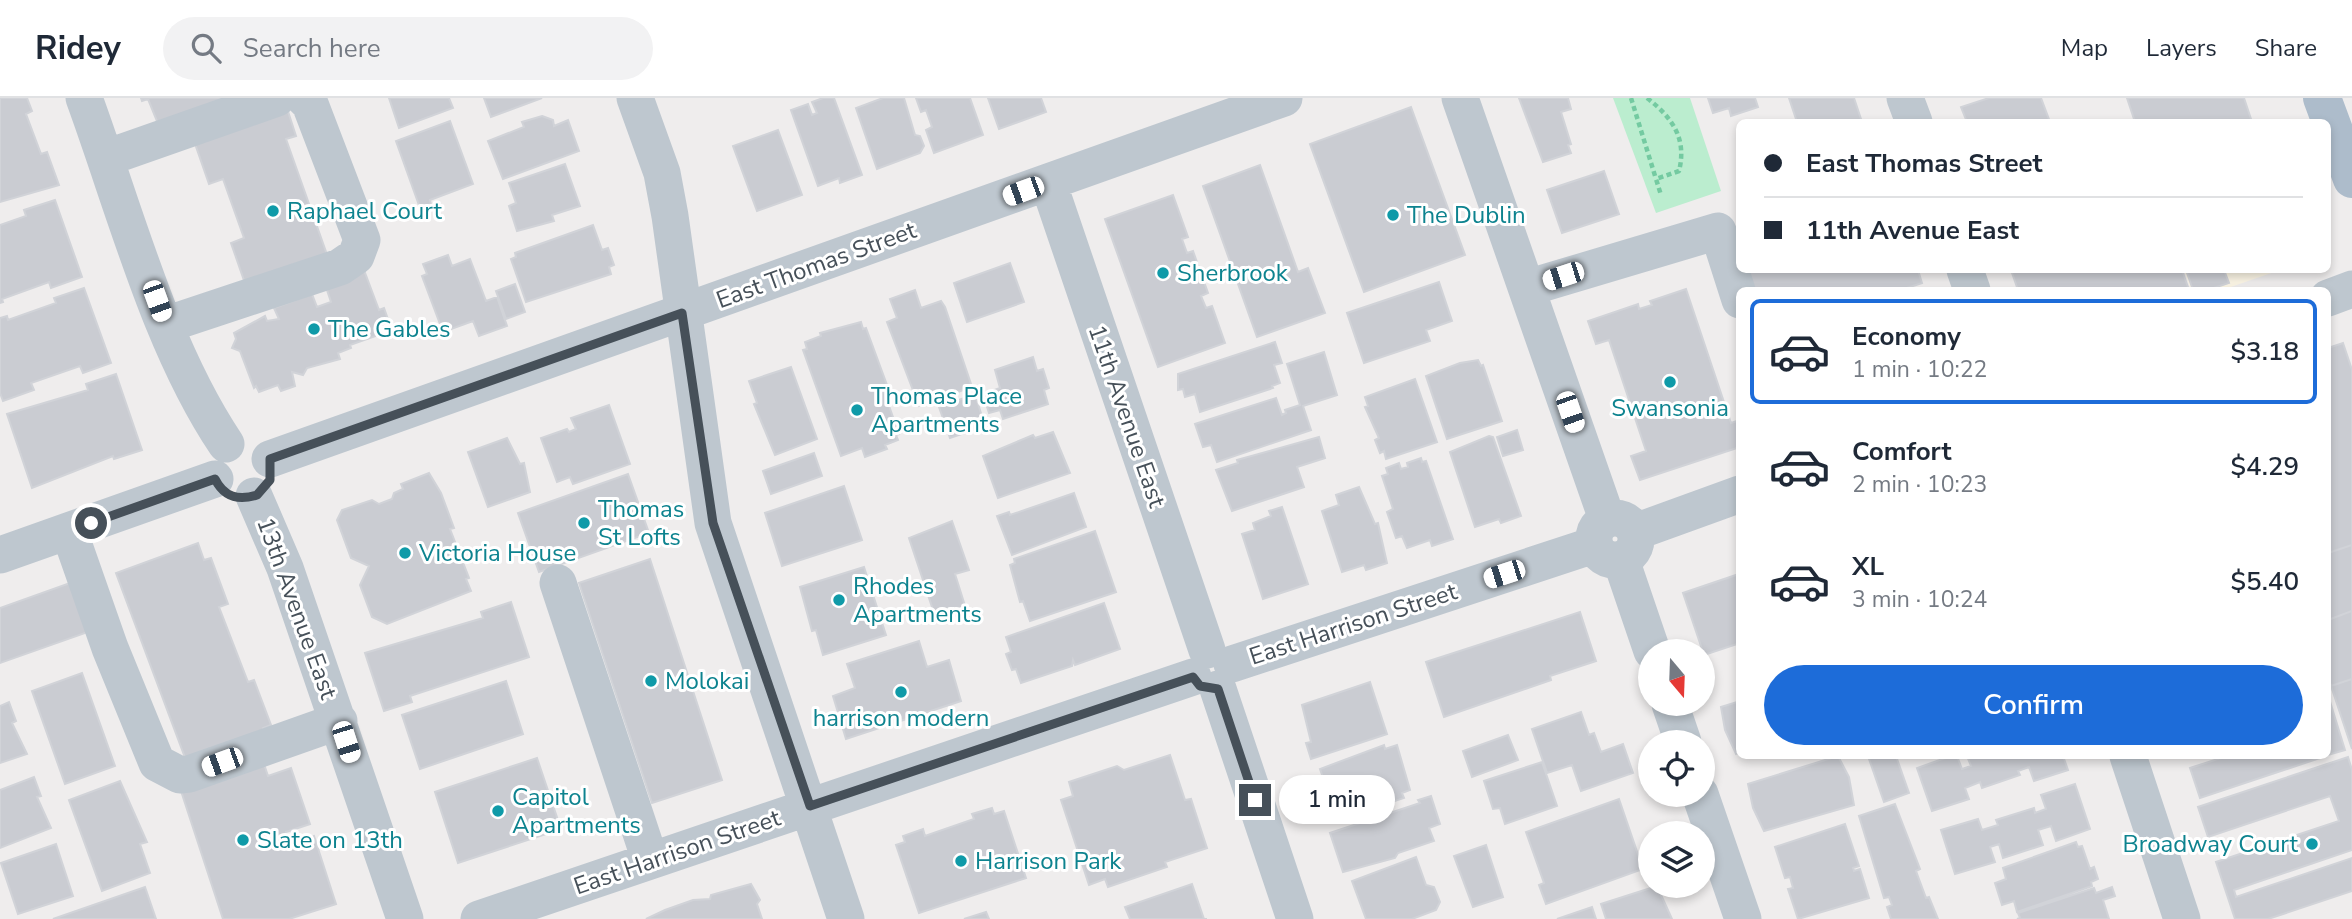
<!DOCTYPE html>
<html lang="en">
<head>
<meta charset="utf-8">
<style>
	:root { --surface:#fff; --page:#f2f2f3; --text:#1f2937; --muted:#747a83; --line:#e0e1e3; --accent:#1d6cd9 }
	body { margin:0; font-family:"Nunito Sans",sans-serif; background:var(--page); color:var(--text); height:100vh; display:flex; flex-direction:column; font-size:26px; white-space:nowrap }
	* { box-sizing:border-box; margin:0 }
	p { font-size:23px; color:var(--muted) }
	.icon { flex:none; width:38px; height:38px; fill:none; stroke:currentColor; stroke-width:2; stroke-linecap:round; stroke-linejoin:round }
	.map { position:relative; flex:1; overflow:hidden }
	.panel { position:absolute; left:1736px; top:189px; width:595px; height:472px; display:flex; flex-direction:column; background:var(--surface); border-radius:10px; box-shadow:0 4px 10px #0003 }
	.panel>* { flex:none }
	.top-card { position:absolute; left:1736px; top:21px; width:595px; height:154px; border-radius:10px; box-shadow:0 4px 10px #0003; display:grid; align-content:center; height:154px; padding:0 28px; background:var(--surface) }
	.needle { width:46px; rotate:161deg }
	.tools { position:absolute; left:1638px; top:541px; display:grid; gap:14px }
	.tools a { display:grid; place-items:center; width:77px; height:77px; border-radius:50%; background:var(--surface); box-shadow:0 4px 10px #0003; font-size:35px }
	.end { position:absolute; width:32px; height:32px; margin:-16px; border:9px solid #465059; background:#fff; box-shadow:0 0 0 4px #fff }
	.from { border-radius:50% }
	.bubble { position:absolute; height:49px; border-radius:24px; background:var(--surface); box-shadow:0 4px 10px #0003; font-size:23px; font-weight:600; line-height:49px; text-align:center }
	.car { position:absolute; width:21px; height:42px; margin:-21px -10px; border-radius:9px; box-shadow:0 0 5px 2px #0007; background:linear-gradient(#fff 24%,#345 0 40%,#fff 0 76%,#345 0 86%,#fff 0) }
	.top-card b { display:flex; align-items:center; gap:24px; height:66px; font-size:26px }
	.top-card b+b { border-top:2px solid var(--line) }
	.top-card i { width:18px; height:18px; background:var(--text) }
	ul { padding:12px 0 0; list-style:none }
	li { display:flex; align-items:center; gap:21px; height:105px; margin:0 14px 10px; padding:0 14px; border:4px solid transparent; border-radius:10px }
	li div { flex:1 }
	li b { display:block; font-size:26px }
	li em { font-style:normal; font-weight:600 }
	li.current { border-color:var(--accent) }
	li>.icon { width:63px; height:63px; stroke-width:1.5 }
	.button { display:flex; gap:14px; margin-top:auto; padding:14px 28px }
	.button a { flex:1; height:80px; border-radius:42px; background:var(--accent); color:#fff; font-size:28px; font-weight:600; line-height:80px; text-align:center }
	header { display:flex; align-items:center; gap:42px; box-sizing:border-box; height:98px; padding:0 35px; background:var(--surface); border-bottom:2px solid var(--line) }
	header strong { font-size:33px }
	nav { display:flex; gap:38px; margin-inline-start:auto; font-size:24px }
	.search { width:490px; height:63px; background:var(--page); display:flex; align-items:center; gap:18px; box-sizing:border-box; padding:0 24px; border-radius:38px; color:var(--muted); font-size:26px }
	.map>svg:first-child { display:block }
</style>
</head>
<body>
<header>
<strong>Ridey</strong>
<div class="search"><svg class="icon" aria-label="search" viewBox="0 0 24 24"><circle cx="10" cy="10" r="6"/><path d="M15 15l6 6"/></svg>Search here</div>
<nav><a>Map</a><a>Layers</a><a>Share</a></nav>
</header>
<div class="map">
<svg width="2352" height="821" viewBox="0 0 2352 821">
	<rect width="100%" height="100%" fill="#efeded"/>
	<!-- commercial -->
	<path fill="#fbf5e5" d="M 2184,172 L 2280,172 L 2222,192 L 2191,192 Z"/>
	<!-- green -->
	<path fill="#bbedcf" d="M 1613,0 L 1690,0 L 1721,93 L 1656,115 Z"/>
	<!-- building -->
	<path fill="#caccd2" stroke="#d1d3d8" stroke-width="2" d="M 0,0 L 27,0 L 32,13 L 26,16 L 41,56 L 47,54 L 59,87 L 0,104 Z
		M 141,0 L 251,0 L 161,33 L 148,1 L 142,3 Z
		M 389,0 L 449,0 L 453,10 L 399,30 Z
		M 484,0 L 542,0 L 491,19 Z
		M 823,0 L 834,0 L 862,77 L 840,85 L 839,80 L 818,88 L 791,12 L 808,6 L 812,17 L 817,15 L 812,4 Z
		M 883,0 L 904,0 L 915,37 L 920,38 L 924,48 L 920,55 L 877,71 L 856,10 Z
		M 916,0 L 970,0 L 983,37 L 934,55 L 926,32 L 932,29 L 926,12 L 921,14 Z
		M 988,0 L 1041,0 L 1046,14 L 999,31 Z
		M 1519,0 L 1568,0 L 1571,11 L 1561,14 L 1571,46 L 1568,47 L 1571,55 L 1543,64 Z
		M 1708,0 L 1755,0 L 1758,9 L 1731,18 L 1729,10 L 1713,15 Z
		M 1789,0 L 1854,0 L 1862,24 L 1797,24 Z
		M 1989,0 L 2041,0 L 2050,24 L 1967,24 L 1961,9 Z
		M 2127,0 L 2244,0 L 2252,24 L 2135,24 Z
		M 285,4 L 296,38 L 286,41 L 330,165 L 248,194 L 231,145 L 244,140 L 223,81 L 209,86 L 192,37 Z
		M 1411,9 L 1465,157 L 1364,194 L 1310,46 Z
		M 542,18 L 553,22 L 554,28 L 568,22 L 579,53 L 503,81 L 488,43 L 524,29 L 522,24 Z
		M 450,23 L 473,86 L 430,102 L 431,106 L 420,110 L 396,43 Z
		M 778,32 L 802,97 L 757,113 L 733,48 Z
		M 565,66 L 580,108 L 552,117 L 554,123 L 517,133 L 509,108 L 516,105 L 509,85 Z
		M 1260,67 L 1298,174 L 1308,170 L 1325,215 L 1257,239 L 1203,88 Z
		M 1604,73 L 1619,116 L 1562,135 L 1547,92 Z
		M 1173,97 L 1188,139 L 1182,141 L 1187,155 L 1193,153 L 1208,195 L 1201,198 L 1206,210 L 1212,208 L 1225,245 L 1158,269 L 1105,121 Z
		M 55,102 L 82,179 L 51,190 L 49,184 L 2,201 L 3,204 L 0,205 L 0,127 L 26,118 L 24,112 Z
		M 593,127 L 602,152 L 608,150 L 614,167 L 609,169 L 611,176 L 526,204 L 511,161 L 516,159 L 515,155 Z
		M 448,157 L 452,168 L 470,161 L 486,203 L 497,199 L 507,228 L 479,238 L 473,223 L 443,234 L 422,178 L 427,176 L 423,166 Z
		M 1010,165 L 1024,204 L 967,224 L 954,185 Z
		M 364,172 L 379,212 L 384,210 L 389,224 L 383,226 L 387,234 L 350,247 L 351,250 L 338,255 L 340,261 L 307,270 L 303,277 L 292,274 L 295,288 L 281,293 L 278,287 L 259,294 L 256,288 L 254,290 L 240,253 L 232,250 L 236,241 L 234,235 L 265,218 L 267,223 L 279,221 L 274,210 L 312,196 L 317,209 L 331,204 L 325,186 Z
		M 1744,172 L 1918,172 L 1922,185 L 1901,192 L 1751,192 Z
		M 2011,172 L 2182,172 L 2189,192 L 2018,192 Z
		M 2186,172 L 2224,172 L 2229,185 L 2208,192 L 2193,192 Z
		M 1439,184 L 1452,223 L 1426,232 L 1430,243 L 1364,265 L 1347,215 Z
		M 515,186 L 525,214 L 506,221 L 496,193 Z
		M 84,190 L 111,265 L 83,275 L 80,268 L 31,285 L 34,292 L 3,303 L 0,295 L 0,220 L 7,218 L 8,222 L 56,205 L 54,200 Z
		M 1686,191 L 1731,325 L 1740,322 L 1740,349 L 1640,382 L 1631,358 L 1646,353 L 1609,242 L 1596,246 L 1588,223 L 1638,206 L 1639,211 L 1652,207 L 1650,203 Z
		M 915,192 L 921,210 L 941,203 L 945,209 L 972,289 L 919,308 L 887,224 L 897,220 L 890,201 Z
		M 861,224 L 863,231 L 866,230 L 887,287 L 882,288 L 899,336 L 896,337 L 898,342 L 885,347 L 887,351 L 865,359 L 862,350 L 841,358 L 803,252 L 807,251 L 805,244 L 821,238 L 820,235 Z
		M 1275,244 L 1282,265 L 1274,267 L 1280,285 L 1272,288 L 1273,290 L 1200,314 L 1195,296 L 1185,299 L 1183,291 L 1178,292 L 1178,276 Z
		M 2343,245 L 2352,272 L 2352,447 L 2328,455 L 2328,250 Z
		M 1324,254 L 1337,297 L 1303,308 L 1311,332 L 1217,364 L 1211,347 L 1203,349 L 1195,326 L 1276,300 L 1282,317 L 1286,315 L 1285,312 L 1300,307 L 1287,266 Z
		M 1033,259 L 1037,273 L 1043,271 L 1049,290 L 1044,292 L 1048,306 L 1003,321 L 1000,312 L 989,315 L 983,296 L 1000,290 L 995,272 Z
		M 1478,262 L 1481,268 L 1483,267 L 1502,323 L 1447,341 L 1426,278 L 1460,265 Z
		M 791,269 L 817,341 L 775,357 L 754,306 L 757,305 L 749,283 Z
		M 116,276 L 142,352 L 114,361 L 113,358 L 32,390 L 7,316 L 88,292 L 86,286 Z
		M 1415,281 L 1437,344 L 1386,361 L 1384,353 L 1380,355 L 1375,342 L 1379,340 L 1365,309 L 1368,308 L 1365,299 Z
		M 975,296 L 985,328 L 950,340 L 939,309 Z
		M 609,307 L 630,366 L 573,386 L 570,379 L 557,384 L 541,340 L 567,331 L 569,334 L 576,331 L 571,320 Z
		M 1517,332 L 1523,352 L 1503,358 L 1497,339 Z
		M 1053,334 L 1070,375 L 998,400 L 983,358 L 1033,337 L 1035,340 Z
		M 1489,338 L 1493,339 L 1521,418 L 1501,425 L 1499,421 L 1475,429 L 1450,354 Z
		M 1319,339 L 1325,360 L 1297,369 L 1304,389 L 1232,413 L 1216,372 L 1238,365 L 1237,362 Z
		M 507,340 L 520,366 L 524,365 L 530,394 L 488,409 L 468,354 Z
		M 814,355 L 822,378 L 771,396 L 763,373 Z
		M 1421,360 L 1422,364 L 1426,363 L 1453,441 L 1432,448 L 1430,442 L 1407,450 L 1402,438 L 1396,440 L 1387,414 L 1393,411 L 1382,378 L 1388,376 L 1386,370 L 1399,365 L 1401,371 L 1408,369 L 1407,365 Z
		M 429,375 L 441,395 L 454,430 L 450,431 L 469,480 L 466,481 L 471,493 L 387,526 L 372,519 L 360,487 L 369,468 L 351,460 L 337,422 L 342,412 L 372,402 L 379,406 L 392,401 L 394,395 L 403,391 L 401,386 Z
		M 628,376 L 649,435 L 539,474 L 518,415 Z
		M 844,388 L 862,442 L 782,468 L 765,415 Z
		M 1359,389 L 1375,426 L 1378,425 L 1387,465 L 1366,472 L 1364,467 L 1342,474 L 1322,413 L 1339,407 L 1336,397 Z
		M 1074,395 L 1086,429 L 1012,457 L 997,418 L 1009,414 L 1010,417 Z
		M 1282,409 L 1308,486 L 1263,501 L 1242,436 L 1255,432 L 1253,425 L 1271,418 L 1269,413 Z
		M 952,423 L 969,472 L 955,476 L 967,514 L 937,524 L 909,440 Z
		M 1095,433 L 1116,494 L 1030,523 L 1023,503 L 1020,504 L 1010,467 L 1015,465 L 1014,461 Z
		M 198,445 L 204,462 L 211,460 L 228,506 L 219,509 L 248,584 L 254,582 L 271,627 L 263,630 L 268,644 L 190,673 L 116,475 Z
		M 2352,447 L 2352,513 L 2328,522 L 2328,455 Z
		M 650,461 L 722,682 L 652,705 L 579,485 Z
		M 864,469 L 886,537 L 823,557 L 816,532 L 812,533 L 800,489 Z
		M 1739,476 L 1740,545 L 1704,557 L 1683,495 Z
		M 70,485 L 88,534 L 0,565 L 0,510 Z
		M 511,504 L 529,559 L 410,598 L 412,604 L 384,613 L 365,555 L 483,520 L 481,514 Z
		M 1104,505 L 1120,551 L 1075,567 L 1073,562 L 1072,568 L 1021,585 L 1016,571 L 1012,572 L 1006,556 L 1011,554 L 1006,539 Z
		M 2352,513 L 2352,581 L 2331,588 L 2328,578 L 2328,522 Z
		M 1580,514 L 1596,563 L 1550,578 L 1551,582 L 1444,619 L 1426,564 Z
		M 919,543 L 927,569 L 949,562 L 961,603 L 846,641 L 833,598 L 855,590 L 847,566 Z
		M 82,575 L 115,668 L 65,686 L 32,593 Z
		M 2352,581 L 2352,651 L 2331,588 Z
		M 506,583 L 523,636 L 420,671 L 402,617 Z
		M 1370,584 L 1387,636 L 1311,661 L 1306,645 L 1311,644 L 1302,607 Z
		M 2328,597 L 2345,652 L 2328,657 Z
		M 1740,603 L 1740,654 L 1736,656 L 1725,632 L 1721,609 Z
		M 9,604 L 16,623 L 12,625 L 27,656 L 0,665 L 0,608 Z
		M 1581,614 L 1589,637 L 1594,635 L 1601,654 L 1623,646 L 1633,675 L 1581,693 L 1572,667 L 1547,675 L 1532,631 Z
		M 1508,637 L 1518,662 L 1472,679 L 1463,653 Z
		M 1384,647 L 1385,651 L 1397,647 L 1410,692 L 1402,695 L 1404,700 L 1338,722 L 1320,671 Z
		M 1170,657 L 1185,702 L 1191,701 L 1207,750 L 1165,764 L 1167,769 L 1108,789 L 1105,781 L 1089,787 L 1061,702 L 1073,698 L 1069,684 L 1117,668 L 1124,672 Z
		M 1838,658 L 1849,679 L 1854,707 L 1764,733 L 1753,710 L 1748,686 Z
		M 1868,658 L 1896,658 L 1909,695 L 1884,704 Z
		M 1951,658 L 1957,658 L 1962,671 L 1971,668 L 1967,658 L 2063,658 L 2068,672 L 2034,683 L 2029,669 L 2018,673 L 2020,677 L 1982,690 L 1980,684 L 1965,690 L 1969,701 L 1932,713 L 1917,670 Z
		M 2227,658 L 2326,658 L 2200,700 L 2190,670 Z
		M 2348,659 L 2352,672 L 2352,752 L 2234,792 L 2236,799 L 2352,760 L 2352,793 L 2268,821 L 2235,821 L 2216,764 L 2339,723 L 2330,698 L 2208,739 L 2198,709 Z
		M 537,660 L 561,731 L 458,765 L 435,694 Z
		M 1542,664 L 1557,708 L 1505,726 L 1500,710 L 1493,711 L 1484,683 Z
		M 264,666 L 268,678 L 291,670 L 310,726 L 286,734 L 290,746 L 314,738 L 336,806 L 289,821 L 223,821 L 181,693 Z
		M 34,679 L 41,698 L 37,699 L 51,730 L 0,750 L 0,692 Z
		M 120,683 L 147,744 L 140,746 L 150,775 L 102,793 L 69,702 Z
		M 2075,686 L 2090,731 L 2056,743 L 2051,728 L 2038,732 L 2043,747 L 2003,760 L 1999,746 L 1990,749 L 1995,764 L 1955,776 L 1941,732 L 1978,721 L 1982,732 L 1998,727 L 1996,722 L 2034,710 L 2035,715 L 2046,711 L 2041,697 Z
		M 1431,698 L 1440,726 L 1429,730 L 1434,743 L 1398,755 L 1395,760 L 1343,774 L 1330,735 L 1420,705 L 1418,702 Z
		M 1619,701 L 1643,771 L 1546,806 L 1539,787 L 1544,785 L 1526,734 Z
		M 1895,706 L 1920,771 L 1916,773 L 1926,800 L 1929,799 L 1938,821 L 1891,821 L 1887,809 L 1892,807 L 1889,799 L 1884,800 L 1859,718 Z
		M 992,710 L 994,716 L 1004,713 L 1026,780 L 919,815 L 896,747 L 905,744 L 903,738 L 923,731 L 925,738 L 974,721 L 972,716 Z
		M 1845,726 L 1859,768 L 1853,770 L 1854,773 L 1860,771 L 1869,800 L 1798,821 L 1788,791 L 1793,790 L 1790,779 L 1785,780 L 1775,749 Z
		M 2076,744 L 2078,749 L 2082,748 L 2090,771 L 2094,769 L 2098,781 L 2091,784 L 2092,788 L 2017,814 L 2014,803 L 2002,807 L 1995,785 L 2006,781 L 2003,770 Z
		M 56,746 L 73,798 L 18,816 L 1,765 Z
		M 1486,747 L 1503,799 L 1473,809 L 1454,758 Z
		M 1416,759 L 1426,787 L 1434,789 L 1440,804 L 1436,812 L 1412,821 L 1366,821 L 1352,783 Z
		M 751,786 L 760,802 L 757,806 L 762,821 L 646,821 L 665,812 L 693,802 L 710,801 L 711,797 Z
		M 1192,786 L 1204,821 L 1207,821 L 1130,821 L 1125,809 Z
		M 1657,788 L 1672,821 L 1606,821 L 1601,806 Z
		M 145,789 L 156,821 L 53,821 Z
		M 2112,789 L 2115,798 L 2103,802 L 2109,821 L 2017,821 L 2020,820 L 2018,815 L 2094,790 L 2096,795 Z
		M 1592,809 L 1596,821 L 1557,821 Z
		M 986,814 L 989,821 L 964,821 Z"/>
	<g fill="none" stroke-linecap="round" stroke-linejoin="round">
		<!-- path -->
		<path stroke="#74caa1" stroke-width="4.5" stroke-dasharray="5 3.5" stroke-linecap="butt" d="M 1631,0 L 1656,81
			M 1647,0 C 1673,20 1687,41 1679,73 L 1656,81 L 1661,97"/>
		<!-- minor -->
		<path stroke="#bec7cf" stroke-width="37" d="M 84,0 C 125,112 160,248 226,346
			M 635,0 L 662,75 L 670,118 L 713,425 L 846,821
			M 1460,0 L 1607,421
			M 1905,0 L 1914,24
			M 106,60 L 277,0
			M 1048,84 L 1207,552
			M 1965,172 L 1972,192
			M 1527,190 L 1718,133 L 1740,202
			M 2328,200 L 2352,191
			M 165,227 L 340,169 L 356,158 L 362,142 L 310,6 L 304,0
			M 270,361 L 1284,0
			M 254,398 L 285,470 L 405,821
			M1594 441a21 21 0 1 1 42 0a21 21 0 1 1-42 0Z
			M 69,433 L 110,550 L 157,665 L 180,677 L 189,676 L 339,623
			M 1635,434 L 1740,396
			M 0,457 L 215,381
			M 1621,462 L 1652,553
			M 558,485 L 650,762
			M 1232,566 L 1594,447
			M 1218,591 L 1295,821
			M 1670,606 L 1683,644
			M 2128,658 L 2182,821
			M 1700,696 L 1743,821
			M 479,821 L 1193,579"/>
		<!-- major -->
		<path stroke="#adbccb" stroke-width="38" d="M 2322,0 L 2352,81"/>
	</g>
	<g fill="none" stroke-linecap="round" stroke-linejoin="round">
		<!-- route -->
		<path stroke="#465059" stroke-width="9" d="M 91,425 L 215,381 C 224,399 238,403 257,397 L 270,382 L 270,361 L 682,215 L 713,425 L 810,708 L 1193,579 L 1200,588 L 1218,591 L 1255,702"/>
	</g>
	<!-- markers -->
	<g fill="#0f9aa8" stroke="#fff" stroke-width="2.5">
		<circle cx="273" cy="113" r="7"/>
		<circle cx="1393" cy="117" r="7"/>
		<circle cx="1163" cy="175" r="7"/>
		<circle cx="314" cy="231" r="7"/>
		<circle cx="1670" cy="284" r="7"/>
		<circle cx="857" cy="312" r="7"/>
		<circle cx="584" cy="425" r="7"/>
		<circle cx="405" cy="455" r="7"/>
		<circle cx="839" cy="502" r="7"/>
		<circle cx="651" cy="583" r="7"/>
		<circle cx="901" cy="594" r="7"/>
		<circle cx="498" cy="713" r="7"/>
		<circle cx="243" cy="742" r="7"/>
		<circle cx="2312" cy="746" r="7"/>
		<circle cx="961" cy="763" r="7"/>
	</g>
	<g text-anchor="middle" stroke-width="6" stroke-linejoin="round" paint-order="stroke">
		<!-- culture labels -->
		<g font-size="24" fill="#0d838f" stroke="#fff" text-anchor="start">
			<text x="287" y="121">Raphael Court</text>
			<text x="1407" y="125">The Dublin</text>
			<text x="1177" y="183">Sherbrook</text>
			<text x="328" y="239">The Gables</text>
			<text x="871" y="306">Thomas Place<tspan x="871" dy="28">Apartments</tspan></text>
			<text x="1670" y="318" text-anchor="middle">Swansonia</text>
			<text x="598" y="419">Thomas<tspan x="598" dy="28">St Lofts</tspan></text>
			<text x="419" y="463">Victoria House</text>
			<text x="853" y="496">Rhodes<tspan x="853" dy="28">Apartments</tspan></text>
			<text x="665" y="591">Molokai</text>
			<text x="901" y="628" text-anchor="middle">harrison modern</text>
			<text x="512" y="707">Capitol<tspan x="512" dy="28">Apartments</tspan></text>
			<text x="257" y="750">Slate on 13th</text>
			<text x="2298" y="754" text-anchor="end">Broadway Court</text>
			<text x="975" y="771">Harrison Park</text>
		</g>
		<!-- street labels -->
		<g font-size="24" fill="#465059" stroke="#fff">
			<text transform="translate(816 167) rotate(-20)" y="8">East Thomas Street</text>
			<text transform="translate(1127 318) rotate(71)" y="8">11th Avenue East</text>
			<text transform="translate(297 510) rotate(70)" y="8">13th Avenue East</text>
			<text transform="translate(1353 526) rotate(-18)" y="8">East Harrison Street</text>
			<text transform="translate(677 754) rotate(-19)" y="8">East Harrison Street</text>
		</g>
	</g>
</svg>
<div class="tools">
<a><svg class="needle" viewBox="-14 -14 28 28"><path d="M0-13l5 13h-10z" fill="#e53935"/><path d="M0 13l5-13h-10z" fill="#747a83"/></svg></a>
<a><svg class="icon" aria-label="locate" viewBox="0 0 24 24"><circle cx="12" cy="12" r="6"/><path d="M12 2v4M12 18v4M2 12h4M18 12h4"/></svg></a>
<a><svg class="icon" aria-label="layers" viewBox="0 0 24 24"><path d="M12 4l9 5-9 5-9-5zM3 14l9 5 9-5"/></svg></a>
</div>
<i class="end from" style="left:91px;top:425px"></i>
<i class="end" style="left:1255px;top:702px"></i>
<div class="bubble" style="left:1279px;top:677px;width:116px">1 min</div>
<i class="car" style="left:1023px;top:93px;rotate:250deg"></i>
<i class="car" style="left:1563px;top:178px;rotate:252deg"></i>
<i class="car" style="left:157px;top:203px;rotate:160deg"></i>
<i class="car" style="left:1570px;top:314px;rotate:161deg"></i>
<i class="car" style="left:1504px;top:476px;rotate:252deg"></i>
<i class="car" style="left:346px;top:644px;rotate:162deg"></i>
<i class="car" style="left:222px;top:664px;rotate:250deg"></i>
<div class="top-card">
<b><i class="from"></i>East Thomas Street</b>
<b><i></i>11th Avenue East</b>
</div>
<section class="panel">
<ul>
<li class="current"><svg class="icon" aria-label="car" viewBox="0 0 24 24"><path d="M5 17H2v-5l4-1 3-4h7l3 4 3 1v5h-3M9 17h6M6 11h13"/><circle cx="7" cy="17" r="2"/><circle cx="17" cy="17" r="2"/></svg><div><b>Economy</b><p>1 min · 10:22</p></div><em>$3.18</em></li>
<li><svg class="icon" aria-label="car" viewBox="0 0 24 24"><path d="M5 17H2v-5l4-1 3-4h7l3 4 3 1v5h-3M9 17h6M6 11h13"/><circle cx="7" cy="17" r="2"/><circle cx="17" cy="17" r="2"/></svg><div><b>Comfort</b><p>2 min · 10:23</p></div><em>$4.29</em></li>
<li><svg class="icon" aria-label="car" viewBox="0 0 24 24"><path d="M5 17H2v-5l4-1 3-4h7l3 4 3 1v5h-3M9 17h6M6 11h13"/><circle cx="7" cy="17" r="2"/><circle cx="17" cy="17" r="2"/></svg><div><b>XL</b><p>3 min · 10:24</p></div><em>$5.40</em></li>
</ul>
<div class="button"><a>Confirm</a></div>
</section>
</div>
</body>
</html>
